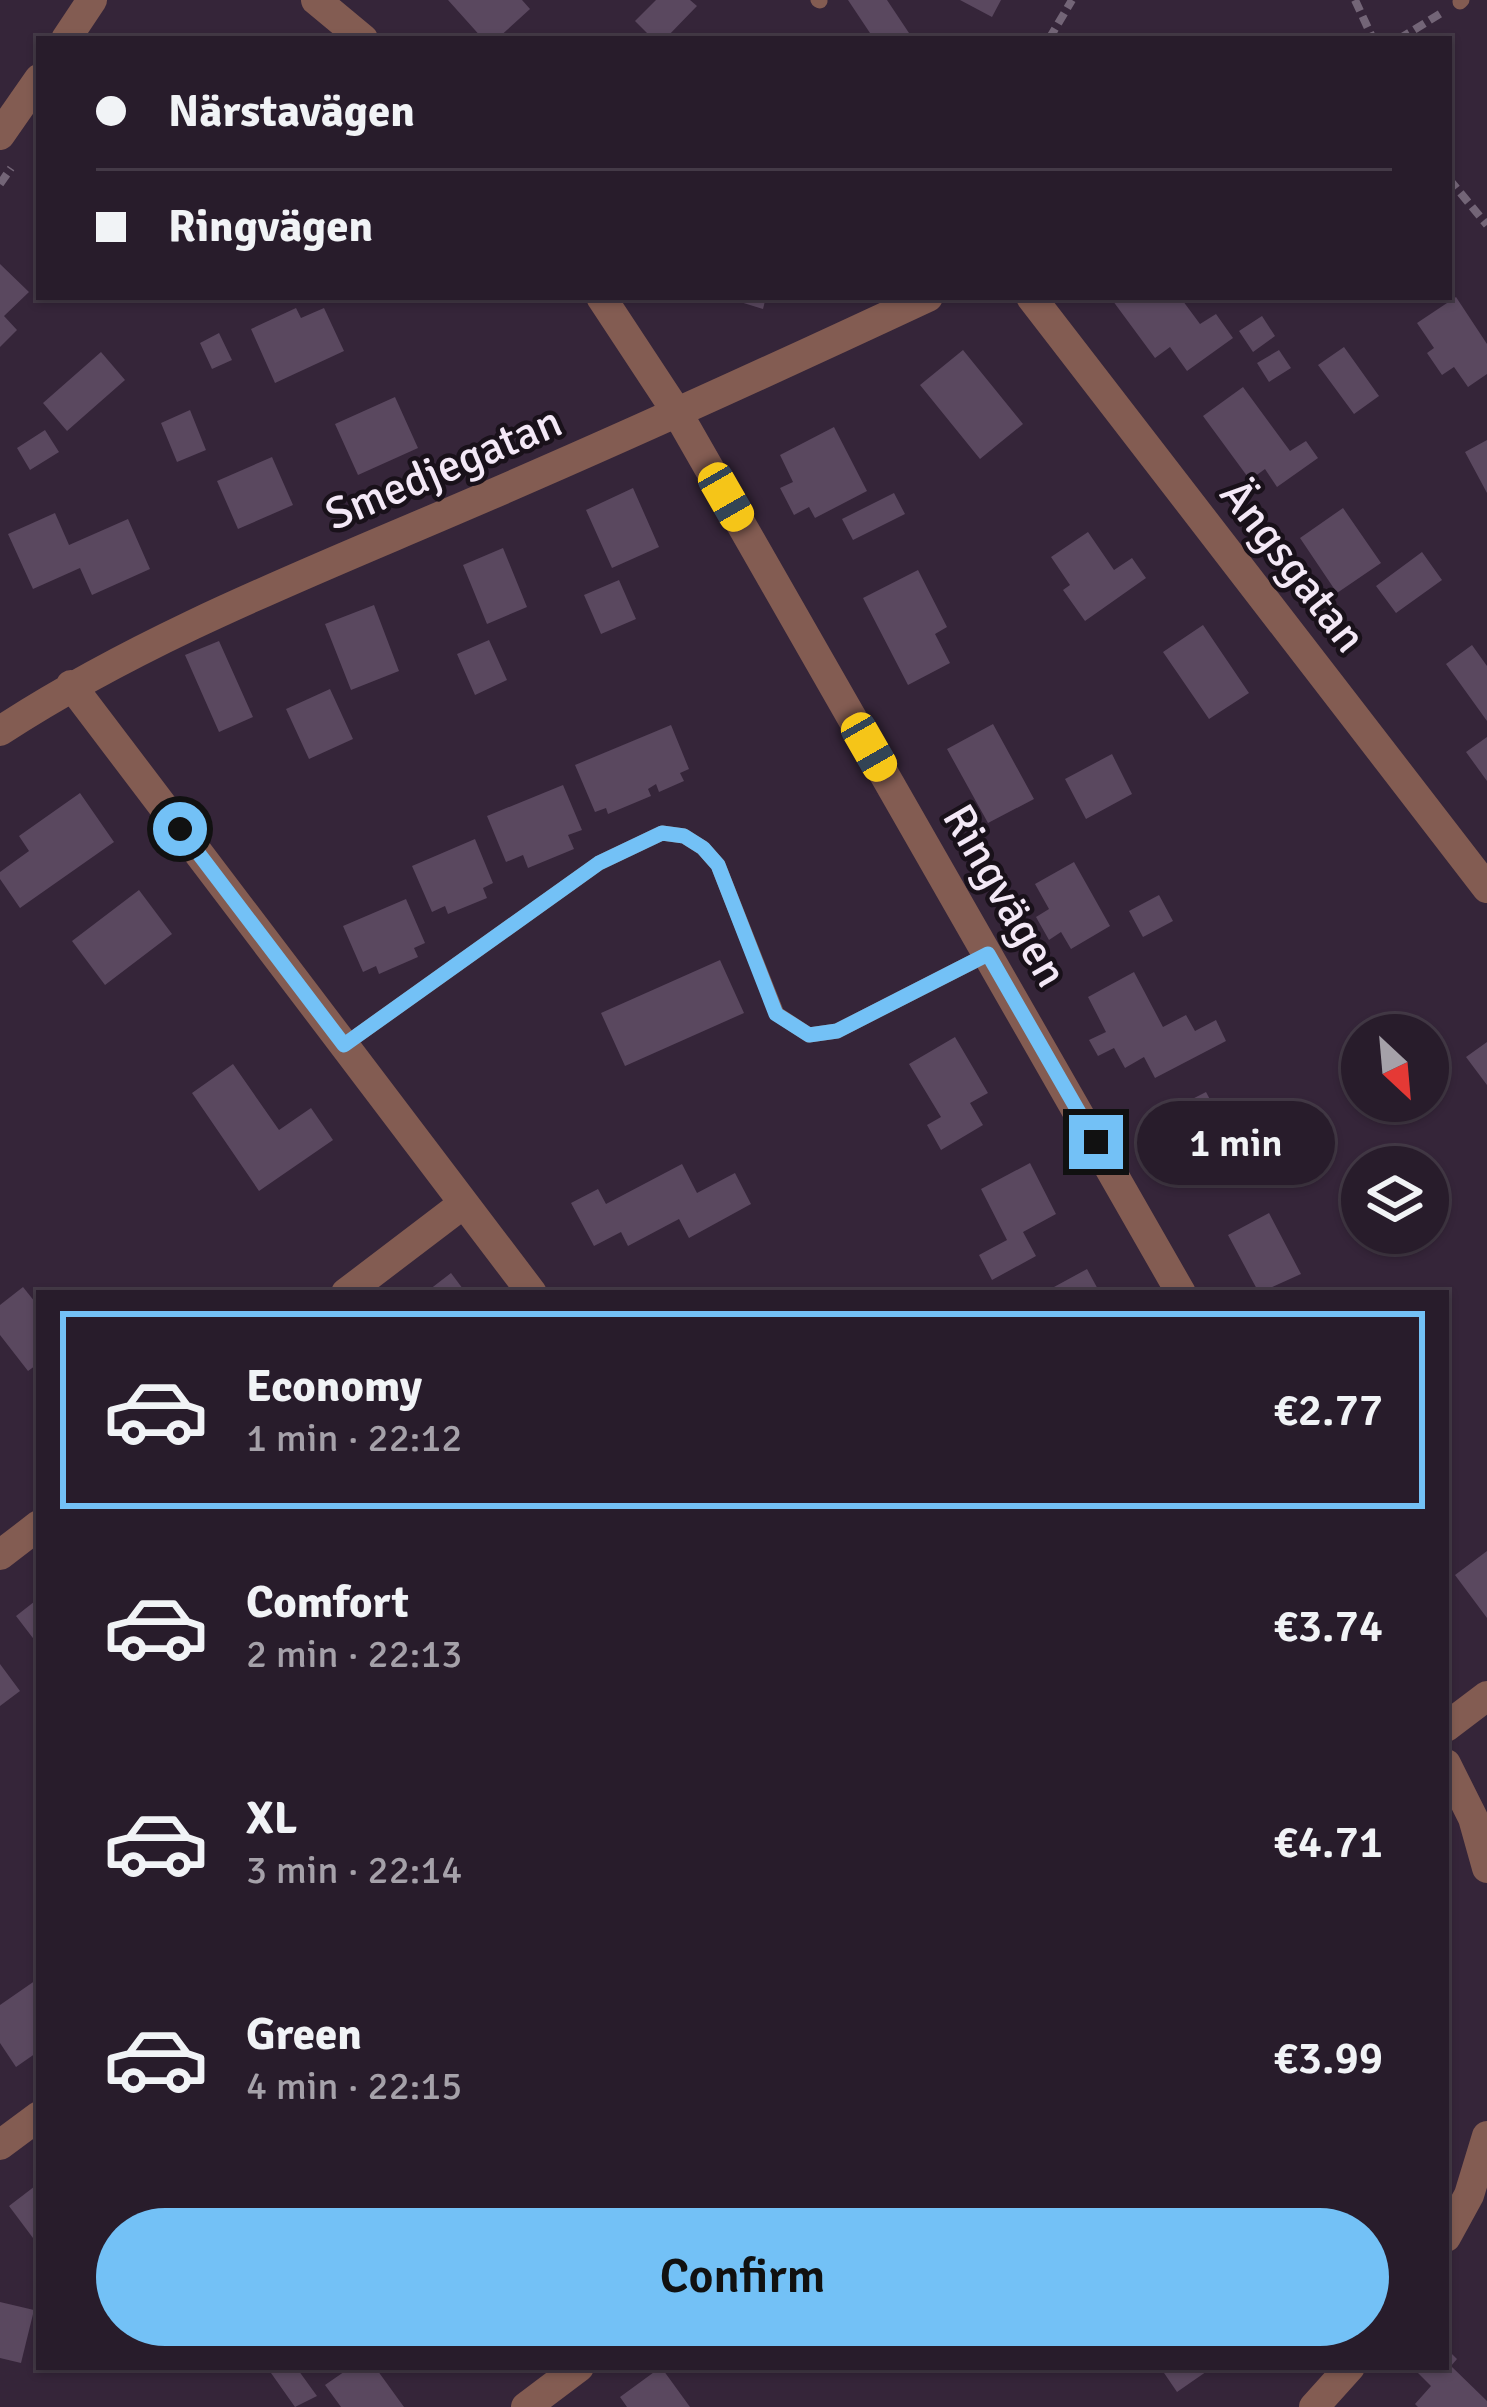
<!DOCTYPE html>
<html lang="en">
<head>
<meta charset="utf-8">
<style>
	:root { --surface:#281c2b; --page:#342937; --text:#f1f3f6; --muted:#a5a1a9; --line:#443a47; --accent:#73c1f6 }
	body { margin:0; font-family:Signika,sans-serif; background:var(--page); color:var(--text); height:100vh; display:flex; flex-direction:column; font-size:45px; white-space:nowrap }
	* { box-sizing:border-box; margin:0 }
	p { font-size:39px; color:var(--muted) }
	.icon { flex:none; width:66px; height:66px; fill:none; stroke:currentColor; stroke-width:2; stroke-linecap:round; stroke-linejoin:round }
	.map { position:relative; flex:1; overflow:hidden }
	.drawer { position:absolute; left:36px; top:1290px; width:1413px; height:1080px; display:flex; flex-direction:column; background:var(--surface); border-radius:0px; box-shadow:0 3px 9px #0004,0 0 0 3px var(--line) }
	.drawer>* { flex:none }
	.banner { position:absolute; left:36px; top:36px; width:1416px; height:264px; border-radius:0px; box-shadow:0 3px 9px #0004,0 0 0 3px var(--line); display:grid; align-content:center; height:264px; padding:0 60px; background:var(--surface) }
	.needle { width:78px; rotate:154deg }
	.fabs { position:absolute; left:1341px; top:1014px; display:grid; gap:24px }
	.fabs a { display:grid; place-items:center; width:108px; height:108px; border-radius:50%; background:var(--surface); box-shadow:0 3px 9px #0004,0 0 0 3px var(--line); font-size:60px }
	.end { position:absolute; width:54px; height:54px; margin:-27px; border:15px solid #73c1f6; background:#111; box-shadow:0 0 0 6px #111 }
	.from { border-radius:50% }
	.bubble { position:absolute; height:84px; border-radius:42px; background:var(--surface); box-shadow:0 3px 9px #0004,0 0 0 3px var(--line); font-size:39px; font-weight:600; line-height:84px; text-align:center }
	.car { position:absolute; width:36px; height:72px; margin:-36px -18px; border-radius:15px; box-shadow:0 0 9px 3px #0007; background:linear-gradient(#f5c518 24%,#345 0 40%,#f5c518 0 76%,#345 0 86%,#f5c518 0) }
	.banner b { display:flex; align-items:center; gap:42px; height:114px; font-size:45px }
	.banner b+b { border-top:3px solid var(--line) }
	.banner i { width:30px; height:30px; background:var(--text) }
	ul { padding:21px 0 0; list-style:none }
	li { display:flex; align-items:center; gap:36px; height:198px; margin:0 24px 18px; padding:0 36px; border:6px solid transparent; border-radius:0px }
	li div { flex:1 }
	li b { display:block; font-size:45px }
	li em { font-style:normal; font-weight:600 }
	li.current { border-color:var(--accent) }
	li>.icon { width:108px; height:108px; stroke-width:1.5 }
	.primary-button { display:flex; gap:24px; margin-top:auto; padding:24px 60px }
	.primary-button a { flex:1; height:138px; border-radius:72px; background:var(--accent); color:#111; font-size:48px; font-weight:600; line-height:138px; text-align:center }
	.map>svg:first-child { display:block }
</style>
</head>
<body>
<div class="map">
<svg width="1487" height="2407" viewBox="0 0 1487 2407">
	<rect width="100%" height="100%" fill="#352539"/>
	<!-- building -->
	<path fill="#5a485f" d="M 448,0 L 522,0 L 530,9 L 497,39 L 483,39 Z
		M 656,0 L 690,0 L 697,6 L 665,39 L 653,39 L 635,21 Z
		M 848,0 L 887,0 L 913,39 L 874,39 Z
		M 960,0 L 1001,0 L 992,17 Z
		M 0,264 L 29,292 L 4,316 L 17,330 L 0,347 Z
		M 724,297 L 766,297 L 763,309 Z
		M 1110,297 L 1180,297 L 1200,324 L 1216,314 L 1233,338 L 1187,371 L 1170,347 L 1155,358 Z
		M 1456,297 L 1487,344 L 1487,374 L 1468,387 L 1454,367 L 1442,375 L 1427,353 L 1434,348 L 1417,323 Z
		M 296,308 L 301,318 L 324,308 L 344,351 L 275,383 L 251,329 Z
		M 1262,316 L 1275,336 L 1253,352 L 1239,331 Z
		M 219,333 L 232,360 L 212,369 L 200,343 Z
		M 1344,347 L 1379,396 L 1354,414 L 1318,365 Z
		M 963,350 L 1023,424 L 980,459 L 920,385 Z
		M 1279,350 L 1291,368 L 1269,382 L 1257,363 Z
		M 101,352 L 125,380 L 67,431 L 43,403 Z
		M 1243,387 L 1290,451 L 1306,441 L 1318,458 L 1277,487 L 1265,469 L 1250,480 L 1203,416 Z
		M 395,397 L 418,448 L 358,475 L 335,424 Z
		M 190,410 L 206,450 L 177,462 L 161,423 Z
		M 834,427 L 867,491 L 815,518 L 809,507 L 794,515 L 780,488 L 793,482 L 780,455 Z
		M 45,430 L 59,452 L 30,470 L 17,448 Z
		M 1487,440 L 1487,493 L 1465,452 Z
		M 272,457 L 293,505 L 238,529 L 217,481 Z
		M 633,488 L 659,547 L 612,568 L 586,510 Z
		M 894,493 L 905,514 L 853,540 L 842,519 Z
		M 1343,508 L 1381,563 L 1337,593 L 1300,538 Z
		M 55,513 L 69,545 L 128,519 L 150,569 L 92,595 L 80,568 L 33,589 L 8,534 Z
		M 1088,532 L 1114,570 L 1132,558 L 1146,578 L 1085,621 L 1063,590 L 1070,585 L 1051,557 Z
		M 503,548 L 527,607 L 487,624 L 463,565 Z
		M 1422,552 L 1442,580 L 1396,613 L 1376,586 Z
		M 918,570 L 947,627 L 935,634 L 950,663 L 908,685 L 863,598 Z
		M 619,580 L 636,619 L 601,634 L 584,595 Z
		M 374,605 L 399,671 L 351,690 L 325,624 Z
		M 1203,625 L 1249,693 L 1209,719 L 1163,652 Z
		M 489,640 L 507,680 L 475,695 L 457,654 Z
		M 219,641 L 253,717 L 219,732 L 185,655 Z
		M 1472,645 L 1487,666 L 1487,721 L 1446,664 Z
		M 330,689 L 353,739 L 309,759 L 286,709 Z
		M 993,724 L 1034,799 L 988,823 L 947,749 Z
		M 671,725 L 689,769 L 680,773 L 684,781 L 659,792 L 656,784 L 648,789 L 651,796 L 608,814 L 606,808 L 595,812 L 575,765 Z
		M 1487,737 L 1487,781 L 1466,752 Z
		M 1112,754 L 1132,794 L 1086,819 L 1065,779 Z
		M 563,785 L 582,830 L 568,835 L 574,849 L 528,868 L 523,855 L 506,862 L 487,816 Z
		M 80,793 L 114,842 L 20,908 L 0,879 L 0,872 L 29,851 L 19,836 Z
		M 475,839 L 493,883 L 483,888 L 487,898 L 448,914 L 445,906 L 432,912 L 412,866 Z
		M 1074,862 L 1110,926 L 1071,949 L 1061,932 L 1049,940 L 1036,917 L 1049,909 L 1035,884 Z
		M 139,890 L 172,934 L 105,985 L 72,941 Z
		M 1159,895 L 1173,921 L 1143,937 L 1129,911 Z
		M 406,899 L 425,943 L 414,948 L 418,957 L 379,974 L 376,966 L 363,972 L 343,926 Z
		M 720,960 L 744,1013 L 625,1066 L 601,1013 Z
		M 1134,972 L 1163,1027 L 1186,1015 L 1195,1031 L 1216,1020 L 1226,1041 L 1155,1078 L 1144,1057 L 1125,1068 L 1114,1048 L 1098,1056 L 1089,1040 L 1106,1032 L 1088,997 Z
		M 955,1037 L 988,1093 L 970,1103 L 983,1125 L 941,1150 L 927,1125 L 941,1117 L 909,1064 Z
		M 1487,1042 L 1487,1085 L 1466,1057 Z
		M 233,1064 L 279,1130 L 311,1108 L 333,1140 L 259,1191 L 192,1093 Z
		M 1206,1092 L 1236,1148 L 1255,1139 L 1268,1163 L 1223,1187 L 1210,1163 L 1186,1176 L 1155,1118 Z
		M 1030,1163 L 1056,1214 L 1023,1232 L 1036,1256 L 992,1280 L 979,1255 L 1007,1240 L 981,1189 Z
		M 682,1164 L 697,1193 L 735,1173 L 751,1204 L 689,1238 L 679,1219 L 628,1246 L 621,1232 L 594,1246 L 571,1203 L 598,1189 L 606,1204 Z
		M 1269,1213 L 1301,1274 L 1259,1293 L 1228,1235 Z
		M 1087,1269 L 1100,1293 L 1043,1293 Z
		M 451,1273 L 466,1293 L 425,1293 Z
		M 23,1287 L 39,1307 L 39,1363 L 28,1371 L 0,1335 L 0,1305 Z
		M 1487,1551 L 1487,1618 L 1455,1575 Z
		M 39,1598 L 39,1646 L 16,1616 Z
		M 0,1664 L 20,1691 L 0,1706 Z
		M 39,1978 L 39,2051 L 16,2067 L 0,2043 L 0,2005 Z
		M 39,2183 L 39,2246 L 9,2206 Z
		M 0,2302 L 34,2310 L 21,2363 L 0,2358 Z
		M 1446,2348 L 1457,2359 L 1451,2366 L 1487,2401 L 1487,2407 L 1418,2407 L 1415,2404 L 1431,2386 L 1412,2367 L 1446,2367 Z
		M 281,2367 L 296,2367 L 317,2396 L 295,2407 L 271,2373 Z
		M 351,2367 L 375,2367 L 404,2407 L 341,2407 L 325,2385 Z
		M 661,2367 L 690,2407 L 627,2407 L 620,2397 Z
		M 1160,2367 L 1213,2367 L 1177,2392 Z"/>
	<g fill="none" stroke-linecap="round" stroke-linejoin="round">
		<!-- path -->
		<path stroke="#736577" stroke-width="8" stroke-dasharray="12 6" stroke-linecap="butt" d="M 1355,0 L 1373,39
			M 1049,39 L 1072,0
			M 1399,39 L 1443,12
			M 1449,179 L 1487,225
			M 0,184 L 11,168"/>
		<!-- service -->
		<path stroke="#835c52" stroke-width="15" d="M 818,0 L 820,1
			M 1460,2 L 1462,0
			M 344,1045 L 599,863 L 662,833 L 684,836 L 703,848 L 718,865 L 777,1014 L 809,1035 L 837,1031 L 988,954"/>
		<!-- minor -->
		<path stroke="#835c52" stroke-width="30" d="M 316,0 L 363,39
			M 601,297 L 678,414 L 1181,1293
			M 1031,297 L 1487,888
			M 71,685 L 532,1293
			M 0,731 C 146,636 309,573 469,504 C 623,438 776,368 928,297
			M 346,1293 L 463,1204
			M 0,1555 L 39,1525
			M 1446,1727 L 1487,1696
			M 1446,1764 L 1473,1818 L 1487,1868
			M 0,2145 L 39,2116
			M 1446,2237 L 1469,2195 L 1487,2136
			M 526,2407 L 579,2367
			M 1314,2407 L 1350,2367"/>
		<!-- tertiary -->
		<path stroke="#835c52" stroke-width="30" d="M 66,39 L 92,0
			M 0,135 L 39,79"/>
	</g>
	<g fill="none" stroke-linecap="round" stroke-linejoin="round">
		<!-- route -->
		<path stroke="#73c1f6" stroke-width="15" d="M 180,829 L 344,1045 L 599,863 L 662,833 L 684,836 L 703,848 L 718,865 L 776,1014 L 809,1035 L 837,1031 L 988,954 L 1096,1142"/>
	</g>
	<g text-anchor="middle" stroke-width="9" stroke-linejoin="round" paint-order="stroke">
		<!-- street labels -->
		<g font-size="45" fill="#f3e8f6" stroke="#19111a">
			<text transform="translate(443 467) rotate(-23)" y="16">Smedjegatan</text>
			<text transform="translate(1294 565) rotate(52)" y="16">Ängsgatan</text>
			<text transform="translate(1006 895) rotate(60)" y="16">Ringvägen</text>
		</g>
	</g>
</svg>
<div class="fabs">
<a><svg class="needle" viewBox="-14 -14 28 28"><path d="M0-13l5 13h-10z" fill="#e53935"/><path d="M0 13l5-13h-10z" fill="#a5a1a9"/></svg></a>
<a><svg class="icon" aria-label="layers" viewBox="0 0 24 24"><path d="M12 4l9 5-9 5-9-5zM3 14l9 5 9-5"/></svg></a>
</div>
<i class="end from" style="left:180px;top:829px"></i>
<i class="end" style="left:1096px;top:1142px"></i>
<div class="bubble" style="left:1137px;top:1101px;width:198px">1 min</div>
<i class="car" style="left:726px;top:497px;rotate:150deg"></i>
<i class="car" style="left:869px;top:747px;rotate:150deg"></i>
<div class="banner">
<b><i class="from"></i>Närstavägen</b>
<b><i></i>Ringvägen</b>
</div>
<section class="drawer">
<ul>
<li class="current"><svg class="icon" aria-label="car" viewBox="0 0 24 24"><path d="M5 17H2v-5l4-1 3-4h7l3 4 3 1v5h-3M9 17h6M6 11h13"/><circle cx="7" cy="17" r="2"/><circle cx="17" cy="17" r="2"/></svg><div><b>Economy</b><p>1 min · 22:12</p></div><em>€2.77</em></li>
<li><svg class="icon" aria-label="car" viewBox="0 0 24 24"><path d="M5 17H2v-5l4-1 3-4h7l3 4 3 1v5h-3M9 17h6M6 11h13"/><circle cx="7" cy="17" r="2"/><circle cx="17" cy="17" r="2"/></svg><div><b>Comfort</b><p>2 min · 22:13</p></div><em>€3.74</em></li>
<li><svg class="icon" aria-label="car" viewBox="0 0 24 24"><path d="M5 17H2v-5l4-1 3-4h7l3 4 3 1v5h-3M9 17h6M6 11h13"/><circle cx="7" cy="17" r="2"/><circle cx="17" cy="17" r="2"/></svg><div><b>XL</b><p>3 min · 22:14</p></div><em>€4.71</em></li>
<li><svg class="icon" aria-label="car" viewBox="0 0 24 24"><path d="M5 17H2v-5l4-1 3-4h7l3 4 3 1v5h-3M9 17h6M6 11h13"/><circle cx="7" cy="17" r="2"/><circle cx="17" cy="17" r="2"/></svg><div><b>Green</b><p>4 min · 22:15</p></div><em>€3.99</em></li>
</ul>
<div class="primary-button"><a>Confirm</a></div>
</section>
</div>
</body>
</html>
